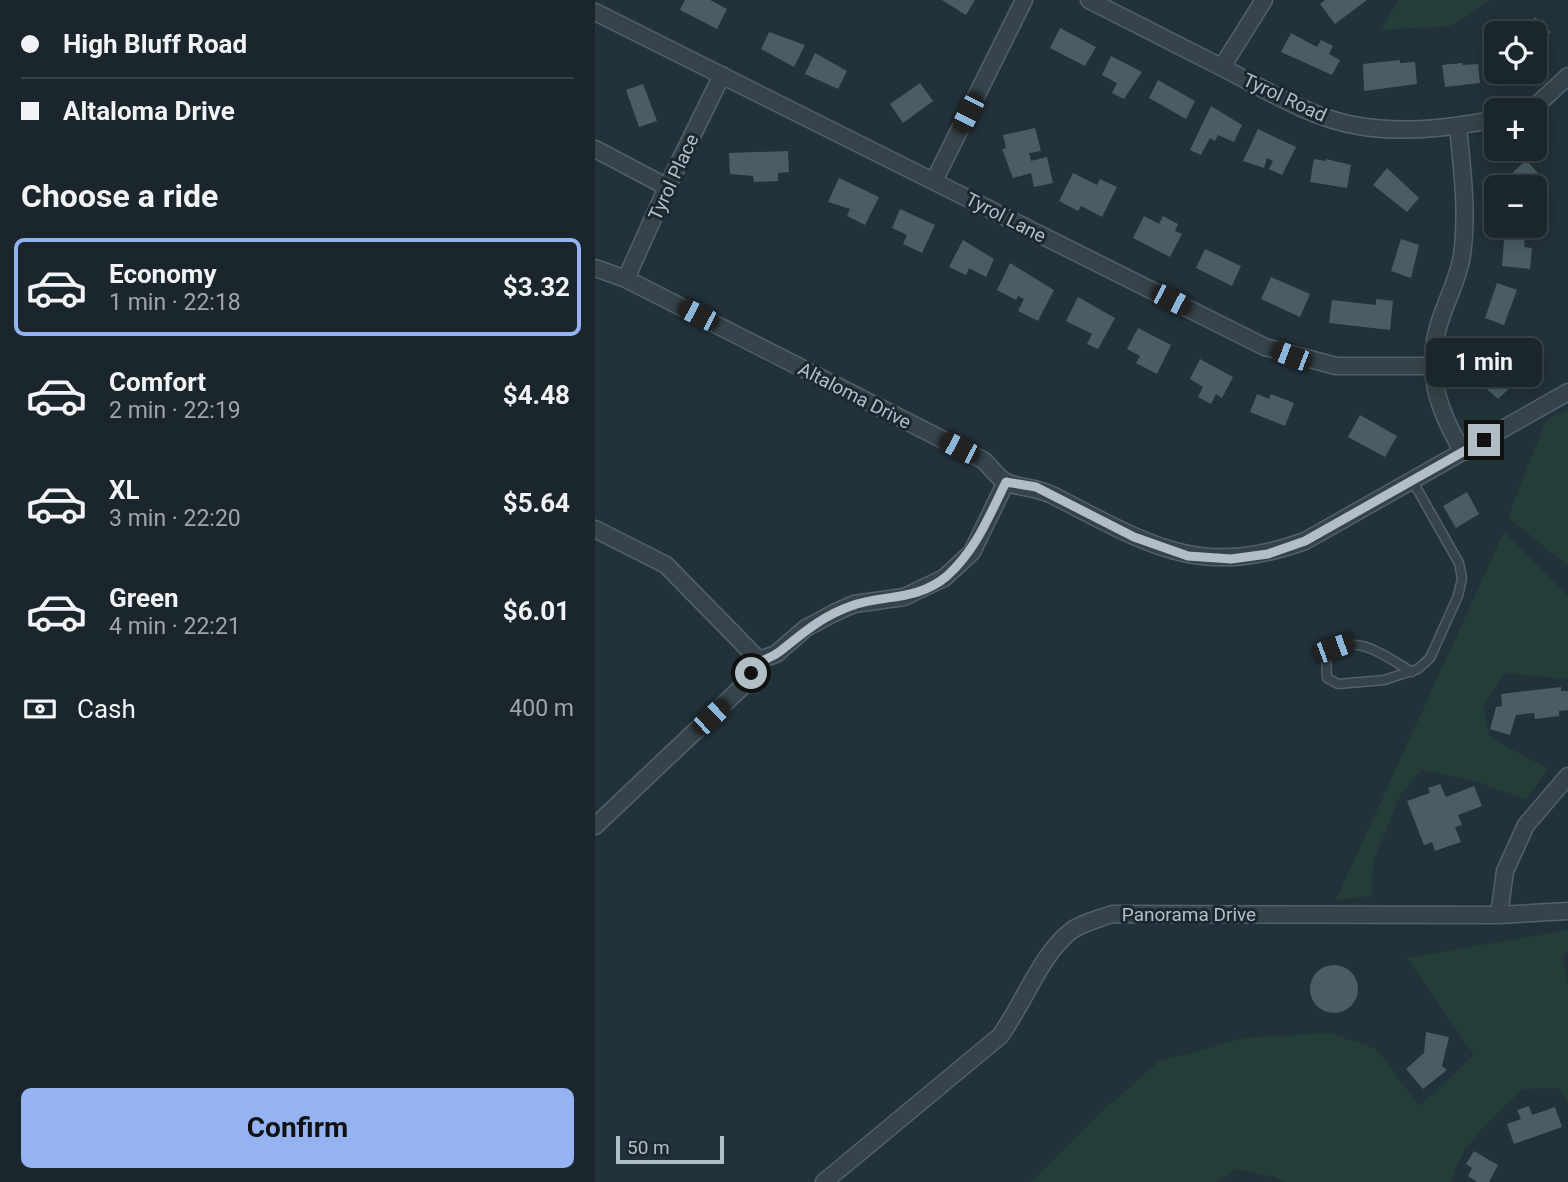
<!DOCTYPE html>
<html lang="en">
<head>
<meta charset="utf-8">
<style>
	:root { --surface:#1a262c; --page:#273238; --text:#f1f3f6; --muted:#9fa5a9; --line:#384348; --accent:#95b2f1 }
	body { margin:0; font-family:Roboto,sans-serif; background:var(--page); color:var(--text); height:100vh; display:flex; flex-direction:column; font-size:26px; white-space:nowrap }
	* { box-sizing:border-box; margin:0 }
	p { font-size:23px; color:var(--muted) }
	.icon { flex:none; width:38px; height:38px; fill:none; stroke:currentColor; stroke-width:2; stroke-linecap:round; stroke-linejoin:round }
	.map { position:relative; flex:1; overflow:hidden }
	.panel { display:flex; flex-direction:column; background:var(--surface); width:595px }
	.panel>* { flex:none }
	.top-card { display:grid; align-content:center; height:154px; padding:0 21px; background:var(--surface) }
	.buttons { position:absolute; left:889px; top:21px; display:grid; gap:14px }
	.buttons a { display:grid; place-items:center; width:63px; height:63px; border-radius:10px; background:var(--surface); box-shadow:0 4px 18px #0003,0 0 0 2px var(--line); font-size:35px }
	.scale { position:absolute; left:21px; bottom:18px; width:108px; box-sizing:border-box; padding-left:7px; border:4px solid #b0bfc6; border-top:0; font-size:19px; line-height:24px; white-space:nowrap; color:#b0bfc6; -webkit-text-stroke:5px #1b282f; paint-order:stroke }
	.end { position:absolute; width:32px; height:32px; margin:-16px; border:9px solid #b0bfc6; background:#111; box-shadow:0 0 0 4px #111 }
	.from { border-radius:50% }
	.bubble { position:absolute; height:49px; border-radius:10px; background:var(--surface); box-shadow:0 4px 18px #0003,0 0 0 2px var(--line); font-size:23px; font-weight:700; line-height:49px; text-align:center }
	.car { position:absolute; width:21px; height:42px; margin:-21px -10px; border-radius:9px; box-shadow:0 0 5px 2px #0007; background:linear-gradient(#222 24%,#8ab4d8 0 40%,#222 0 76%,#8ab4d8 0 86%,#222 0) }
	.top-card b { display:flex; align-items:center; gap:24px; height:66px; font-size:26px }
	.top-card b+b { border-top:2px solid var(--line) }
	.top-card i { width:18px; height:18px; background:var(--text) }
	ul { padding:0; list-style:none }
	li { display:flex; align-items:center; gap:21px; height:98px; margin:0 14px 10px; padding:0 7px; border:4px solid transparent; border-radius:10px }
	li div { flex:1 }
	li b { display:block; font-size:26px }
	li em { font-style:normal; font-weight:700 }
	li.selected { border-color:var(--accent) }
	li>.icon { width:63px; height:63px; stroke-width:1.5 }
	h2 { padding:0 21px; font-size:32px; line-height:84px }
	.pay { display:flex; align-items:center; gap:18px; height:77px; padding:0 21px; font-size:26px }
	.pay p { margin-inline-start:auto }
	.button { display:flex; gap:14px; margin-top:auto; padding:14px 21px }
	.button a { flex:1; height:80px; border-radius:10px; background:var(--accent); color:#111; font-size:28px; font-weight:700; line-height:80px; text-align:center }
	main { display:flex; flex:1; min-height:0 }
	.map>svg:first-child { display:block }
</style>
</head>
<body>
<main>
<section class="panel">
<div class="top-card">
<b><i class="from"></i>High Bluff Road</b>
<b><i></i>Altaloma Drive</b>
</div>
<h2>Choose a ride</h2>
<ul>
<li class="selected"><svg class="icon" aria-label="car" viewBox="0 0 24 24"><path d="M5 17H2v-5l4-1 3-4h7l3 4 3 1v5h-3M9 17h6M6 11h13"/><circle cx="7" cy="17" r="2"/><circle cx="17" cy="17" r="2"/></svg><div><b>Economy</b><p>1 min · 22:18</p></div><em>$3.32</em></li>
<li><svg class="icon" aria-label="car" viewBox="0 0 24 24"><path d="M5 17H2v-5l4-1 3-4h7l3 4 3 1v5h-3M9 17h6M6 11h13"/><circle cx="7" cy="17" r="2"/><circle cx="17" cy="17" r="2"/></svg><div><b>Comfort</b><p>2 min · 22:19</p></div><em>$4.48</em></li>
<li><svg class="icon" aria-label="car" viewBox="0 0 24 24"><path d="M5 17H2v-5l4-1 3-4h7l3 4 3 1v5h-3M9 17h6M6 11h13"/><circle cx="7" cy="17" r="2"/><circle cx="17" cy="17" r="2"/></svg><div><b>XL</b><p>3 min · 22:20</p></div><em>$5.64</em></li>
<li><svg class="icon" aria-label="car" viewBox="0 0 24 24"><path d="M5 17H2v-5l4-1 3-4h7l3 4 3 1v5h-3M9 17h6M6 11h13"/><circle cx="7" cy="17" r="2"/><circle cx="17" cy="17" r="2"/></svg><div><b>Green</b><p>4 min · 22:21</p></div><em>$6.01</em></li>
</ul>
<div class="pay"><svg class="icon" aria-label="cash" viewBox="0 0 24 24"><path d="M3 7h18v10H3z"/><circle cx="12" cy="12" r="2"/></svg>Cash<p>400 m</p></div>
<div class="button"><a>Confirm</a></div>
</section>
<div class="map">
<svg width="973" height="1182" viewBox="0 0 973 1182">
	<rect width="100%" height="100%" fill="#22323a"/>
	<!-- green -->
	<path fill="#253d38" d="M 803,0 L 895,0 L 856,26 L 786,30 Z
		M 973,409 L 973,566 L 913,517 L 951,420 Z
		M 909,532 L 973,596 L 973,679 L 909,673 L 888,707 L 894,737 L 953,769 L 931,799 L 880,781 L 827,770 L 806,793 L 778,862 L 777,896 L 741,900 Z
		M 973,930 L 973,953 L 968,955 L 973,988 L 973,1104 L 964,1088 L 928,1089 C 901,1115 865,1144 856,1182 L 688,1182 L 679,1177 L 641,1169 L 621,1182 L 436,1182 L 503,1115 L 563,1062 L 649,1038 L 734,1033 L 781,1049 L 825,1106 L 879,1055 L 812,958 Z"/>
	<!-- building -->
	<path fill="#4a5d65" d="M 90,0 L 115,0 L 132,9 L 122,29 L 85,10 Z
		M 347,0 L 380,0 L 371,15 Z
		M 730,0 L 772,0 L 740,24 L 725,4 Z
		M 940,17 L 956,32 L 940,49 L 940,33 L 925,33 Z
		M 465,28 L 501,47 L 490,66 L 455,48 Z
		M 174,32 L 210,45 L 199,67 L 166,49 Z
		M 696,33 L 722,47 L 726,40 L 738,46 L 734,54 L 745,60 L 737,75 L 686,52 Z
		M 220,53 L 252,71 L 243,89 L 210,74 Z
		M 516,56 L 547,72 L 529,99 L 517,93 L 522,83 L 507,75 Z
		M 805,60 L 805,63 L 820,62 L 822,84 L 769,91 L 768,64 Z
		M 867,63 L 868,65 L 883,64 L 885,83 L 850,87 L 847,65 Z
		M 563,80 L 600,101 L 591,119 L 554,98 Z
		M 325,83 L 338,101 L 308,123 L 295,104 Z
		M 48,84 L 62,121 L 44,127 L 31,90 Z
		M 616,106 L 647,125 L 639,142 L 623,135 L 620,141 L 615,138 L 606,155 L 595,150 Z
		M 440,128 L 446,151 L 434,153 L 436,161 L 452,157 L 458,183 L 439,187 L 436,173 L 418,178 L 407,149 L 411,148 L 408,135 Z
		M 663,129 L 701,147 L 687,175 L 674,169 L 678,161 L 672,158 L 669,168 L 648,161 Z
		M 193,151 L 194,172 L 183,173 L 183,181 L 159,182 L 158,176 L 135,174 L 134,153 Z
		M 719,159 L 731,161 L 731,159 L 756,165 L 752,188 L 715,182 Z
		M 931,160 L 945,175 L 941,179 L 948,186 L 940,194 L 940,187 L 909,187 L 906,184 Z
		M 792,168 L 824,198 L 812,212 L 778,185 Z
		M 478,173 L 502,185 L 505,179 L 522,187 L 507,217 L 486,206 L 483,211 L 464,201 Z
		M 244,178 L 284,197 L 270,225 L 252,216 L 255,209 L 262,211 L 233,202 Z
		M 305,209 L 340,225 L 327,253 L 308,244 L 312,235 L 297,228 Z
		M 549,216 L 564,224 L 568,216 L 583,224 L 580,231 L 587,234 L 575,257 L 538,238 Z
		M 910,226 L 931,228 L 929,247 L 937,248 L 935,269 L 907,266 Z
		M 806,239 L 824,245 L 816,278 L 796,271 Z
		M 368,240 L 399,259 L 391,277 L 374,268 L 371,275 L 354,267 Z
		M 610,249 L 646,266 L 637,286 L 601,268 Z
		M 415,263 L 459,290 L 443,321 L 423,311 L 429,299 L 423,296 L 421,300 L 402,290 Z
		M 676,277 L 715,294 L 705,317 L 666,299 Z
		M 902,283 L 922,290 L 909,325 L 890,318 Z
		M 483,297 L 520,318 L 503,349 L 492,344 L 497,334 L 471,321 Z
		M 781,299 L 798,301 L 795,330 L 734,323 L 737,300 L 781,305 Z
		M 543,328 L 576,345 L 562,374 L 541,363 L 545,356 L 532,349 Z
		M 883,344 L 906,369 L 911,364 L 925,379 L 903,399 L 871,371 L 874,368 L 867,360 Z
		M 605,359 L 638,377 L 627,398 L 621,394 L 616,404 L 603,397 L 608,387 L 595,379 Z
		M 662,394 L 674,399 L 676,394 L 699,403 L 690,426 L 655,412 Z
		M 765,415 L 802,436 L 790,457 L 753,437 Z
		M 872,492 L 884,514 L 861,528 L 848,506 Z
		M 966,687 L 966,691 L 973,691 L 973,710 L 964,711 L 964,716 L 940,719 L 939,713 L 921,715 L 915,735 L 895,729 L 901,707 L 907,706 L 906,694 Z
		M 845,784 L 851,797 L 879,786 L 887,806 L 863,815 L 867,825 L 860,827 L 866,842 L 840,851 L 837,842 L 829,845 L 812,801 L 835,793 L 833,788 Z
		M715 989a24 24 0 1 1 48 0a24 24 0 1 1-48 0Z
		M 831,1032 L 854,1037 L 847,1066 L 852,1070 L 828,1089 L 811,1069 L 829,1053 Z
		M 934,1106 L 937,1115 L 960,1107 L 967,1127 L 919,1144 L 912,1124 L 926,1119 L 922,1110 Z
		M 879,1151 L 903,1165 L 894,1182 L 882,1182 L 873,1176 L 877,1168 L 871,1164 Z"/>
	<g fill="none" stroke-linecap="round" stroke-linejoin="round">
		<defs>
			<path id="lane" d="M 817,672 C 790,656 759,630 731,655 L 732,678 L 743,684 L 789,680 L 823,669 L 835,658 L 863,596 L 867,578 L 864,563 L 817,480"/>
			<path id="street" d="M 494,0 C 541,24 589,48 636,72 C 676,93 719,119 764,126 C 809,134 857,128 901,119
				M 0,12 L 670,347 L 741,366 L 836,366
				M 627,67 L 669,0
				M 930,110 L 944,103 L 973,76
				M 863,126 C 867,169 873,212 867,255 C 864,276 854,295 847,315 C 828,366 841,407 868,452
				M 0,149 L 72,187
				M 339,181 L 429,0
				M 0,268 L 31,279 L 388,460 C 395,466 403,478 411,482 C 424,488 441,487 457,495 C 552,543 602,580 710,541 L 973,392
				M 31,279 L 72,187 L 127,75
				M 0,529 L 71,565 L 164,660
				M 0,826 L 148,686 L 164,660 L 181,654 L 211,628 L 239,613 L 259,604 L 309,597 L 349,578 L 377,552 L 411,482
				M 904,915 L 910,871 L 931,825 L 973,776
				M 229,1182 L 405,1036 C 429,1003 446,954 476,931 C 486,923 504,919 517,914 L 904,915 L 973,911"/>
		</defs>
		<!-- lane casing -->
		<use href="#lane" stroke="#536168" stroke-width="11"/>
		<!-- street casing -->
		<use href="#street" stroke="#536168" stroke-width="19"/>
		<!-- lane -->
		<use href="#lane" stroke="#35444a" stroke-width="8"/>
		<!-- street -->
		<use href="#street" stroke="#35444a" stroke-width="16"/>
	</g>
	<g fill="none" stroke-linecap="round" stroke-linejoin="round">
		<!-- route -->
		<path stroke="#b0bfc6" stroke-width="9" d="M 156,673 C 166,656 171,662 184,652 C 207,634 227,616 256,606 C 288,594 321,602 352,576 C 381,550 394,516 411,482 L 441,487 L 539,537 L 593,556 L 636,559 L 673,554 L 710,541 L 889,440"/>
	</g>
	<g text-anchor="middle" stroke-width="6" stroke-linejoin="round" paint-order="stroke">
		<!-- street labels -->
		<g font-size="19" fill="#b0bfc6" stroke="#1b282f">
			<text transform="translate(690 97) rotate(25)" y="7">Tyrol Road</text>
			<text transform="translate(78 177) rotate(-65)" y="7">Tyrol Place</text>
			<text transform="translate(411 217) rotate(27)" y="7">Tyrol Lane</text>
			<text transform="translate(260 395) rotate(27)" y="7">Altaloma Drive</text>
			<text x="594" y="921">Panorama Drive</text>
		</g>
	</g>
</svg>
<div class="buttons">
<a><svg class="icon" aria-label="locate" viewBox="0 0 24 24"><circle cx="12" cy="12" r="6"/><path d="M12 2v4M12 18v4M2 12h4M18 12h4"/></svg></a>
<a>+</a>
<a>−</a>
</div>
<div class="scale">50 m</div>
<i class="end from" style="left:156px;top:673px"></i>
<i class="end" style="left:889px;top:440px"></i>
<div class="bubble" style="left:831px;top:338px;width:116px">1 min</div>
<i class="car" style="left:373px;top:113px;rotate:207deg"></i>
<i class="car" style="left:576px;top:300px;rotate:117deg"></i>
<i class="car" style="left:103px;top:315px;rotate:297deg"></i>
<i class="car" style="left:696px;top:356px;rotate:291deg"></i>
<i class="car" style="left:364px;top:448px;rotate:297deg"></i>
<i class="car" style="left:739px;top:648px;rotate:70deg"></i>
<i class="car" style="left:116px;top:717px;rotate:47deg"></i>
</div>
</main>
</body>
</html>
